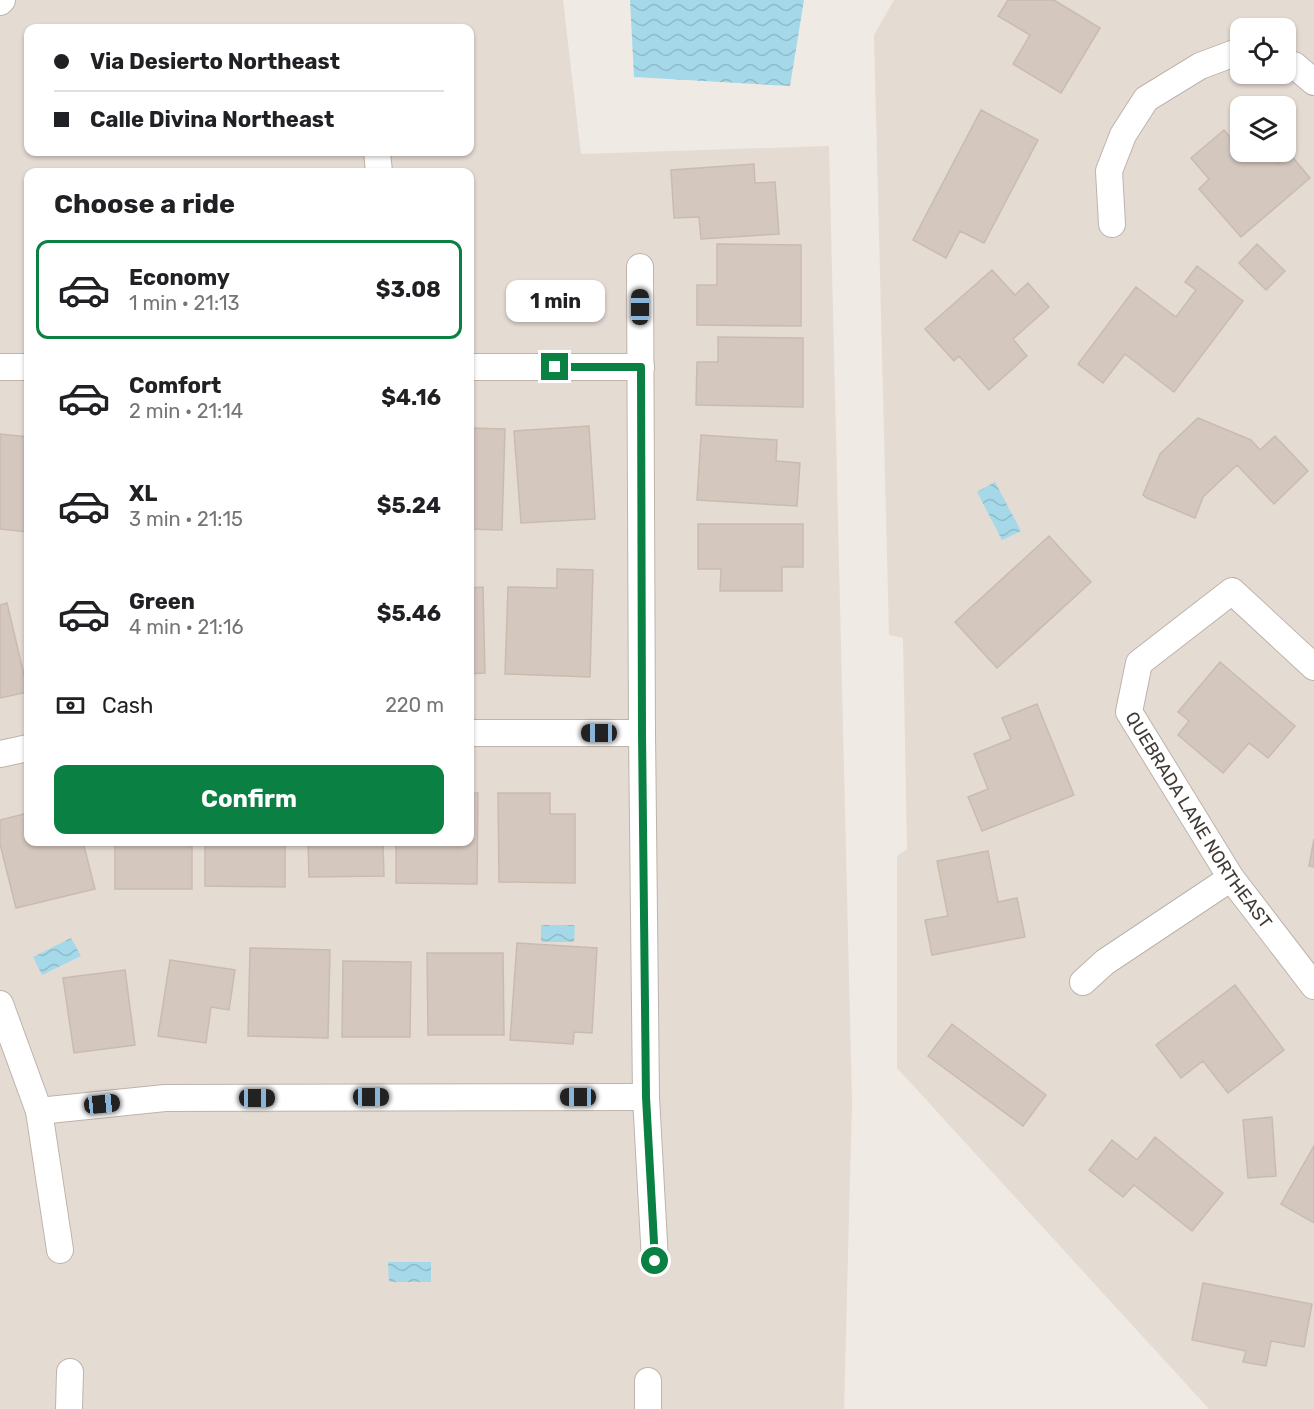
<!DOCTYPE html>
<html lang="en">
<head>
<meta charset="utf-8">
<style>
	:root { --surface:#fff; --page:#f2f2f2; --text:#202124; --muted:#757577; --line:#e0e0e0; --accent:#0b8043 }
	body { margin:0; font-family:Rubik,sans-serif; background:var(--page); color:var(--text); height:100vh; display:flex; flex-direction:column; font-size:22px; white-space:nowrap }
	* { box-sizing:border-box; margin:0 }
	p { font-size:20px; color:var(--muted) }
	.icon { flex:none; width:33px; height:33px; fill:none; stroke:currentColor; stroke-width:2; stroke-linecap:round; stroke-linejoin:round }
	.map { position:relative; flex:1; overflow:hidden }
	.panel { position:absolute; left:24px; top:168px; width:450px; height:678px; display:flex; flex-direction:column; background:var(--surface); border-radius:12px; box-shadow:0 2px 4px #0004 }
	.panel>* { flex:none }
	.hud { position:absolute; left:24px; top:24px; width:450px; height:132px; border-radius:12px; box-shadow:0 2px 4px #0004; display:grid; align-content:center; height:132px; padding:0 30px; background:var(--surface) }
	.controls { position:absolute; left:1230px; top:18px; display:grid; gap:12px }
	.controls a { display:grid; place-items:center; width:66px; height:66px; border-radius:12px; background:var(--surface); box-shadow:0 2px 4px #0004; font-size:30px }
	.end { position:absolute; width:27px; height:27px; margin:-14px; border:8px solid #0b8043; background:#fff; box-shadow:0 0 0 3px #fff }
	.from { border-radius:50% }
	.bubble { position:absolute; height:42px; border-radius:12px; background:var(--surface); box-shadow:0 2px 4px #0004; font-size:20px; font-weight:700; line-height:42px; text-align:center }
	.car { position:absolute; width:18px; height:36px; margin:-18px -9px; border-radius:8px; box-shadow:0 0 4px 2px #0007; background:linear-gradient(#222 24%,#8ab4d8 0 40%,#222 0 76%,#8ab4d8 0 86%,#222 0) }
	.hud b { display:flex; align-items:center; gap:21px; height:57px; font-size:22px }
	.hud b+b { border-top:2px solid var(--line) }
	.hud i { width:15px; height:15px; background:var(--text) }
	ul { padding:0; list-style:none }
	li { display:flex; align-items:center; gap:18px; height:99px; margin:0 12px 9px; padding:0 18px; border:3px solid transparent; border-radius:12px }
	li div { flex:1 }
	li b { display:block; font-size:22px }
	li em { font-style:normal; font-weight:700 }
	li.active { border-color:var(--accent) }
	li>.icon { width:54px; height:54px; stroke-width:1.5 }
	h2 { padding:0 30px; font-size:27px; line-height:72px }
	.pay { display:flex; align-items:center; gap:15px; height:66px; padding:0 30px; font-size:22px }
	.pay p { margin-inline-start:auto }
	.cta { display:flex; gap:12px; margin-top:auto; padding:12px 30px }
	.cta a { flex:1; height:69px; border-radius:12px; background:var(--accent); color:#fff; font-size:24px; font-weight:700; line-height:69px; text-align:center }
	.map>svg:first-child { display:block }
</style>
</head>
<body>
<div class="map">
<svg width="1314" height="1409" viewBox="0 0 1314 1409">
	<defs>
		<pattern id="water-waves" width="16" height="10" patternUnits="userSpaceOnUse" patternTransform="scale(1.5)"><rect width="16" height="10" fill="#a5d9e9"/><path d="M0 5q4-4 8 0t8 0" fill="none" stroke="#8fbbc8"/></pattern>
	</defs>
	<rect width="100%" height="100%" fill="#f0eae4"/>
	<!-- residential -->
	<path fill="#e4dbd3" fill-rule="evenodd" d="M 0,0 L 563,0 L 581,154 L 829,146 L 852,1102 L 844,1409 L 0,1409 ZM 28,28 L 470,28 L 470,152 L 28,152 ZM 28,172 L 470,172 L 470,842 L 28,842 Z
		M 894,0 L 1314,0 L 1314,1409 L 1209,1409 L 897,1068 L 897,856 L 907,849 L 903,638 L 889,635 L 874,35 ZM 1240,28 L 1286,28 L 1286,74 L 1240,74 ZM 1240,106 L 1286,106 L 1286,152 L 1240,152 Z"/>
	<!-- water -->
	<path fill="url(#water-waves)" d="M 630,0 L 804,0 L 790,86 L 634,77 Z
		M 995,482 L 1021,531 L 1002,540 L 977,492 Z
		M 541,925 L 575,925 L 574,942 L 541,942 Z
		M 71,938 L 81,956 L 42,975 L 33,957 Z
		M 388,1262 L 431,1262 L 431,1282 L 389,1282 Z"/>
	<!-- building -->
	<path fill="#d4c7be" stroke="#cbbbaf" stroke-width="1.5" d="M 1008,0 L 1054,0 L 1100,28 L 1061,93 L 1013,64 L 1030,35 L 998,16 Z
		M 981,110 L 1038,140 L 984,243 L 960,231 L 946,258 L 913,240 Z
		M 1224,130 L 1240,149 L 1240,152 L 1267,152 L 1278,164 L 1290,154 L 1310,178 L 1241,237 L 1199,189 L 1209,179 L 1191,158 Z
		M 754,164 L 755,183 L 775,182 L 779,234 L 701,239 L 699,217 L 674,218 L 671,170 Z
		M 717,244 L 801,245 L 801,326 L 697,325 L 697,285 L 717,285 Z
		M 1257,244 L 1285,271 L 1266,290 L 1239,263 Z
		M 1197,266 L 1243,301 L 1174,392 L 1125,354 L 1103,383 L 1078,364 L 1136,287 L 1176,317 L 1196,290 L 1185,282 Z
		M 992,270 L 1015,295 L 1028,283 L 1049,307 L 1013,339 L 1027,356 L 989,390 L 959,356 L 954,361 L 925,329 Z
		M 718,337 L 803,338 L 803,407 L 696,405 L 697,362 L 718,362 Z
		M 1198,418 L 1251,440 L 1260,450 L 1275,436 L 1308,471 L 1274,504 L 1237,465 L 1203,497 L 1195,518 L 1147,498 L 1143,495 L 1160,454 Z
		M 589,426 L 595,519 L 521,523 L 514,431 Z
		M 470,428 L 505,429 L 502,530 L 470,529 Z
		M 0,434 L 28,437 L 28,532 L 0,529 Z
		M 701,435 L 777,440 L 776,461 L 800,463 L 797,506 L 697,500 Z
		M 698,524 L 803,524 L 803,567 L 782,567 L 782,591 L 720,591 L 721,569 L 698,569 Z
		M 1049,536 L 1091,582 L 997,668 L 955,622 Z
		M 557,569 L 593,570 L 590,677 L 505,674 L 508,587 L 557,588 Z
		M 483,587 L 485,673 L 470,674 L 470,588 Z
		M 7,603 L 28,692 L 0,698 L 0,605 Z
		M 1220,662 L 1295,726 L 1268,758 L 1249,743 L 1223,773 L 1178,735 L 1189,721 L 1178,712 Z
		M 1037,704 L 1074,795 L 982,831 L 968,797 L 988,789 L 974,754 L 1011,739 L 1002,718 Z
		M 470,793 L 478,793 L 477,884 L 396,883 L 396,842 L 470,842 Z
		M 498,793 L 550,793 L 550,814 L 575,814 L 575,883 L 499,882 Z
		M 28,813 L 28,842 L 83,842 L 95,889 L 16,908 L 0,844 L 0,820 Z
		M 1314,839 L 1314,867 L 1309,866 Z
		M 115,842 L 192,842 L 192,889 L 115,889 Z
		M 205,842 L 285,842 L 285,887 L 205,886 Z
		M 308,842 L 383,842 L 384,876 L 309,877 Z
		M 988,851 L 998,902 L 1017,898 L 1025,937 L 932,955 L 925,920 L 948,916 L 937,861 Z
		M 517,943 L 597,948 L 592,1033 L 574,1032 L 573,1044 L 510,1040 Z
		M 250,948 L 330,950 L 328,1038 L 248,1036 Z
		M 427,953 L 503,953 L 504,1035 L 428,1035 Z
		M 170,960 L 235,970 L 229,1010 L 211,1007 L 206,1043 L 158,1036 Z
		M 343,961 L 411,962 L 410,1037 L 342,1037 Z
		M 125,970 L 135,1045 L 74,1053 L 63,978 Z
		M 1235,985 L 1284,1050 L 1228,1093 L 1203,1061 L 1181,1078 L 1156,1045 Z
		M 952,1024 L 1046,1095 L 1023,1126 L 928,1056 Z
		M 1272,1117 L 1276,1176 L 1248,1178 L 1243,1120 Z
		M 1155,1137 L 1223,1193 L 1192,1231 L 1134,1185 L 1123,1197 L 1089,1170 L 1112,1140 L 1137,1160 Z
		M 1314,1146 L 1314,1223 L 1281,1204 Z
		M 1203,1283 L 1312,1304 L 1304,1347 L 1271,1341 L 1266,1366 L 1243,1362 L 1246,1351 L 1192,1340 Z"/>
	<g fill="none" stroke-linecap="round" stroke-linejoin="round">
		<defs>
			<g id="street">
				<path d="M 0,2 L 2,0"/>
				<path d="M 1286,63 L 1294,65 L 1314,82"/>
				<path d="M 377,152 L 379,172"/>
				<path d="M 1112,224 L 1109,171 L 1123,135 L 1146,99 L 1200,66 L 1240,51"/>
				<path d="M 640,267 L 642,733 L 646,1097 L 655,1261"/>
				<path d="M 0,367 L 28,367"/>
				<path d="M 470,367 L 641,367"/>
				<path id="s1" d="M 1314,667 L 1232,591 L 1139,663 L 1129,712 L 1231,878 L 1314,986"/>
				<path d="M 470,733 L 642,733"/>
				<path d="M 0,754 L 28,748"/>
				<path d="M 1083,982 L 1105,962 L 1231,878"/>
				<path d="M 0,1004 L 39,1111 L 60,1250"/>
				<path d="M 39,1111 L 165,1098 L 646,1097"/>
				<path d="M 648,1381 L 648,1409"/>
				<path d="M 69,1409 L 70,1372"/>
			</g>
		</defs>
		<!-- street casing -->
		<use href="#street" stroke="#beb3ab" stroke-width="28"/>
		<!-- street -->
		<use href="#street" stroke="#fff" stroke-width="26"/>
	</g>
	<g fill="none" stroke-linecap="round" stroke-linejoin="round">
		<!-- route -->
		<path stroke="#0b8043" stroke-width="8" d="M 555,367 L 641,367 L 642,733 L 646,1097 L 655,1261"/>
	</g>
	<g text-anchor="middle" stroke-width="4.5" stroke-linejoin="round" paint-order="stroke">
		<!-- street labels -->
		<g font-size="18" fill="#423a35" stroke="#fff">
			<text dy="6" stroke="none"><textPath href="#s1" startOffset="408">QUEBRADA LANE NORTHEAST</textPath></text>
		</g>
	</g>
</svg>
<div class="controls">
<a><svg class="icon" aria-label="locate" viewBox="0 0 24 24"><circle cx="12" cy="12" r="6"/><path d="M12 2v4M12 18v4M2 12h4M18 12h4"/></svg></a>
<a><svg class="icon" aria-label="layers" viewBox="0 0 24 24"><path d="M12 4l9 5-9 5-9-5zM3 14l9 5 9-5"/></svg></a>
</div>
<i class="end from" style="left:655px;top:1261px"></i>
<i class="end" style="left:555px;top:367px"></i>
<div class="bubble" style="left:506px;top:280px;width:99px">1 min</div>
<i class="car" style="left:640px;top:307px;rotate:0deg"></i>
<i class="car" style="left:599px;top:733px;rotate:270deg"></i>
<i class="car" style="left:371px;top:1097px;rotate:90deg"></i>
<i class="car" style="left:578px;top:1097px;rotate:270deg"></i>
<i class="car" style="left:257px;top:1098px;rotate:90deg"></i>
<i class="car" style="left:102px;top:1104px;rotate:84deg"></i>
<div class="hud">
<b><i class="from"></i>Via Desierto Northeast</b>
<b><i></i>Calle Divina Northeast</b>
</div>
<section class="panel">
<h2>Choose a ride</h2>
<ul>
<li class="active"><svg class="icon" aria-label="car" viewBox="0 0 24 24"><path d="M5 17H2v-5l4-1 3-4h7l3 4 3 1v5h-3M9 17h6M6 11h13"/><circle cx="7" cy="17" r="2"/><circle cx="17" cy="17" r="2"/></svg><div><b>Economy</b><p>1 min · 21:13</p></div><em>$3.08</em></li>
<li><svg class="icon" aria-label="car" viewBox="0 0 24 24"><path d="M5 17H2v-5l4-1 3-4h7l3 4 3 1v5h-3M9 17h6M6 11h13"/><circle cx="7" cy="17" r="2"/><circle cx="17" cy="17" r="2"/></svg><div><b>Comfort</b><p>2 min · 21:14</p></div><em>$4.16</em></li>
<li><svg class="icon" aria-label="car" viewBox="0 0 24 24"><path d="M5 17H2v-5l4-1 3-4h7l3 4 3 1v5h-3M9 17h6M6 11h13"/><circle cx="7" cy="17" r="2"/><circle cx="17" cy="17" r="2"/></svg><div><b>XL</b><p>3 min · 21:15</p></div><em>$5.24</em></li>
<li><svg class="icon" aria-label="car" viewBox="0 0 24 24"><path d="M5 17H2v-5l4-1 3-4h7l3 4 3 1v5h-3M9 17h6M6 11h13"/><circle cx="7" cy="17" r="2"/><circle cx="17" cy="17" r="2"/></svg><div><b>Green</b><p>4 min · 21:16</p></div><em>$5.46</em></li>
</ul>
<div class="pay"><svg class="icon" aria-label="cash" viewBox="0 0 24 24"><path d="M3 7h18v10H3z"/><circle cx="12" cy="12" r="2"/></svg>Cash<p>220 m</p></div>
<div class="cta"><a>Confirm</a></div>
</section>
</div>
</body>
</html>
